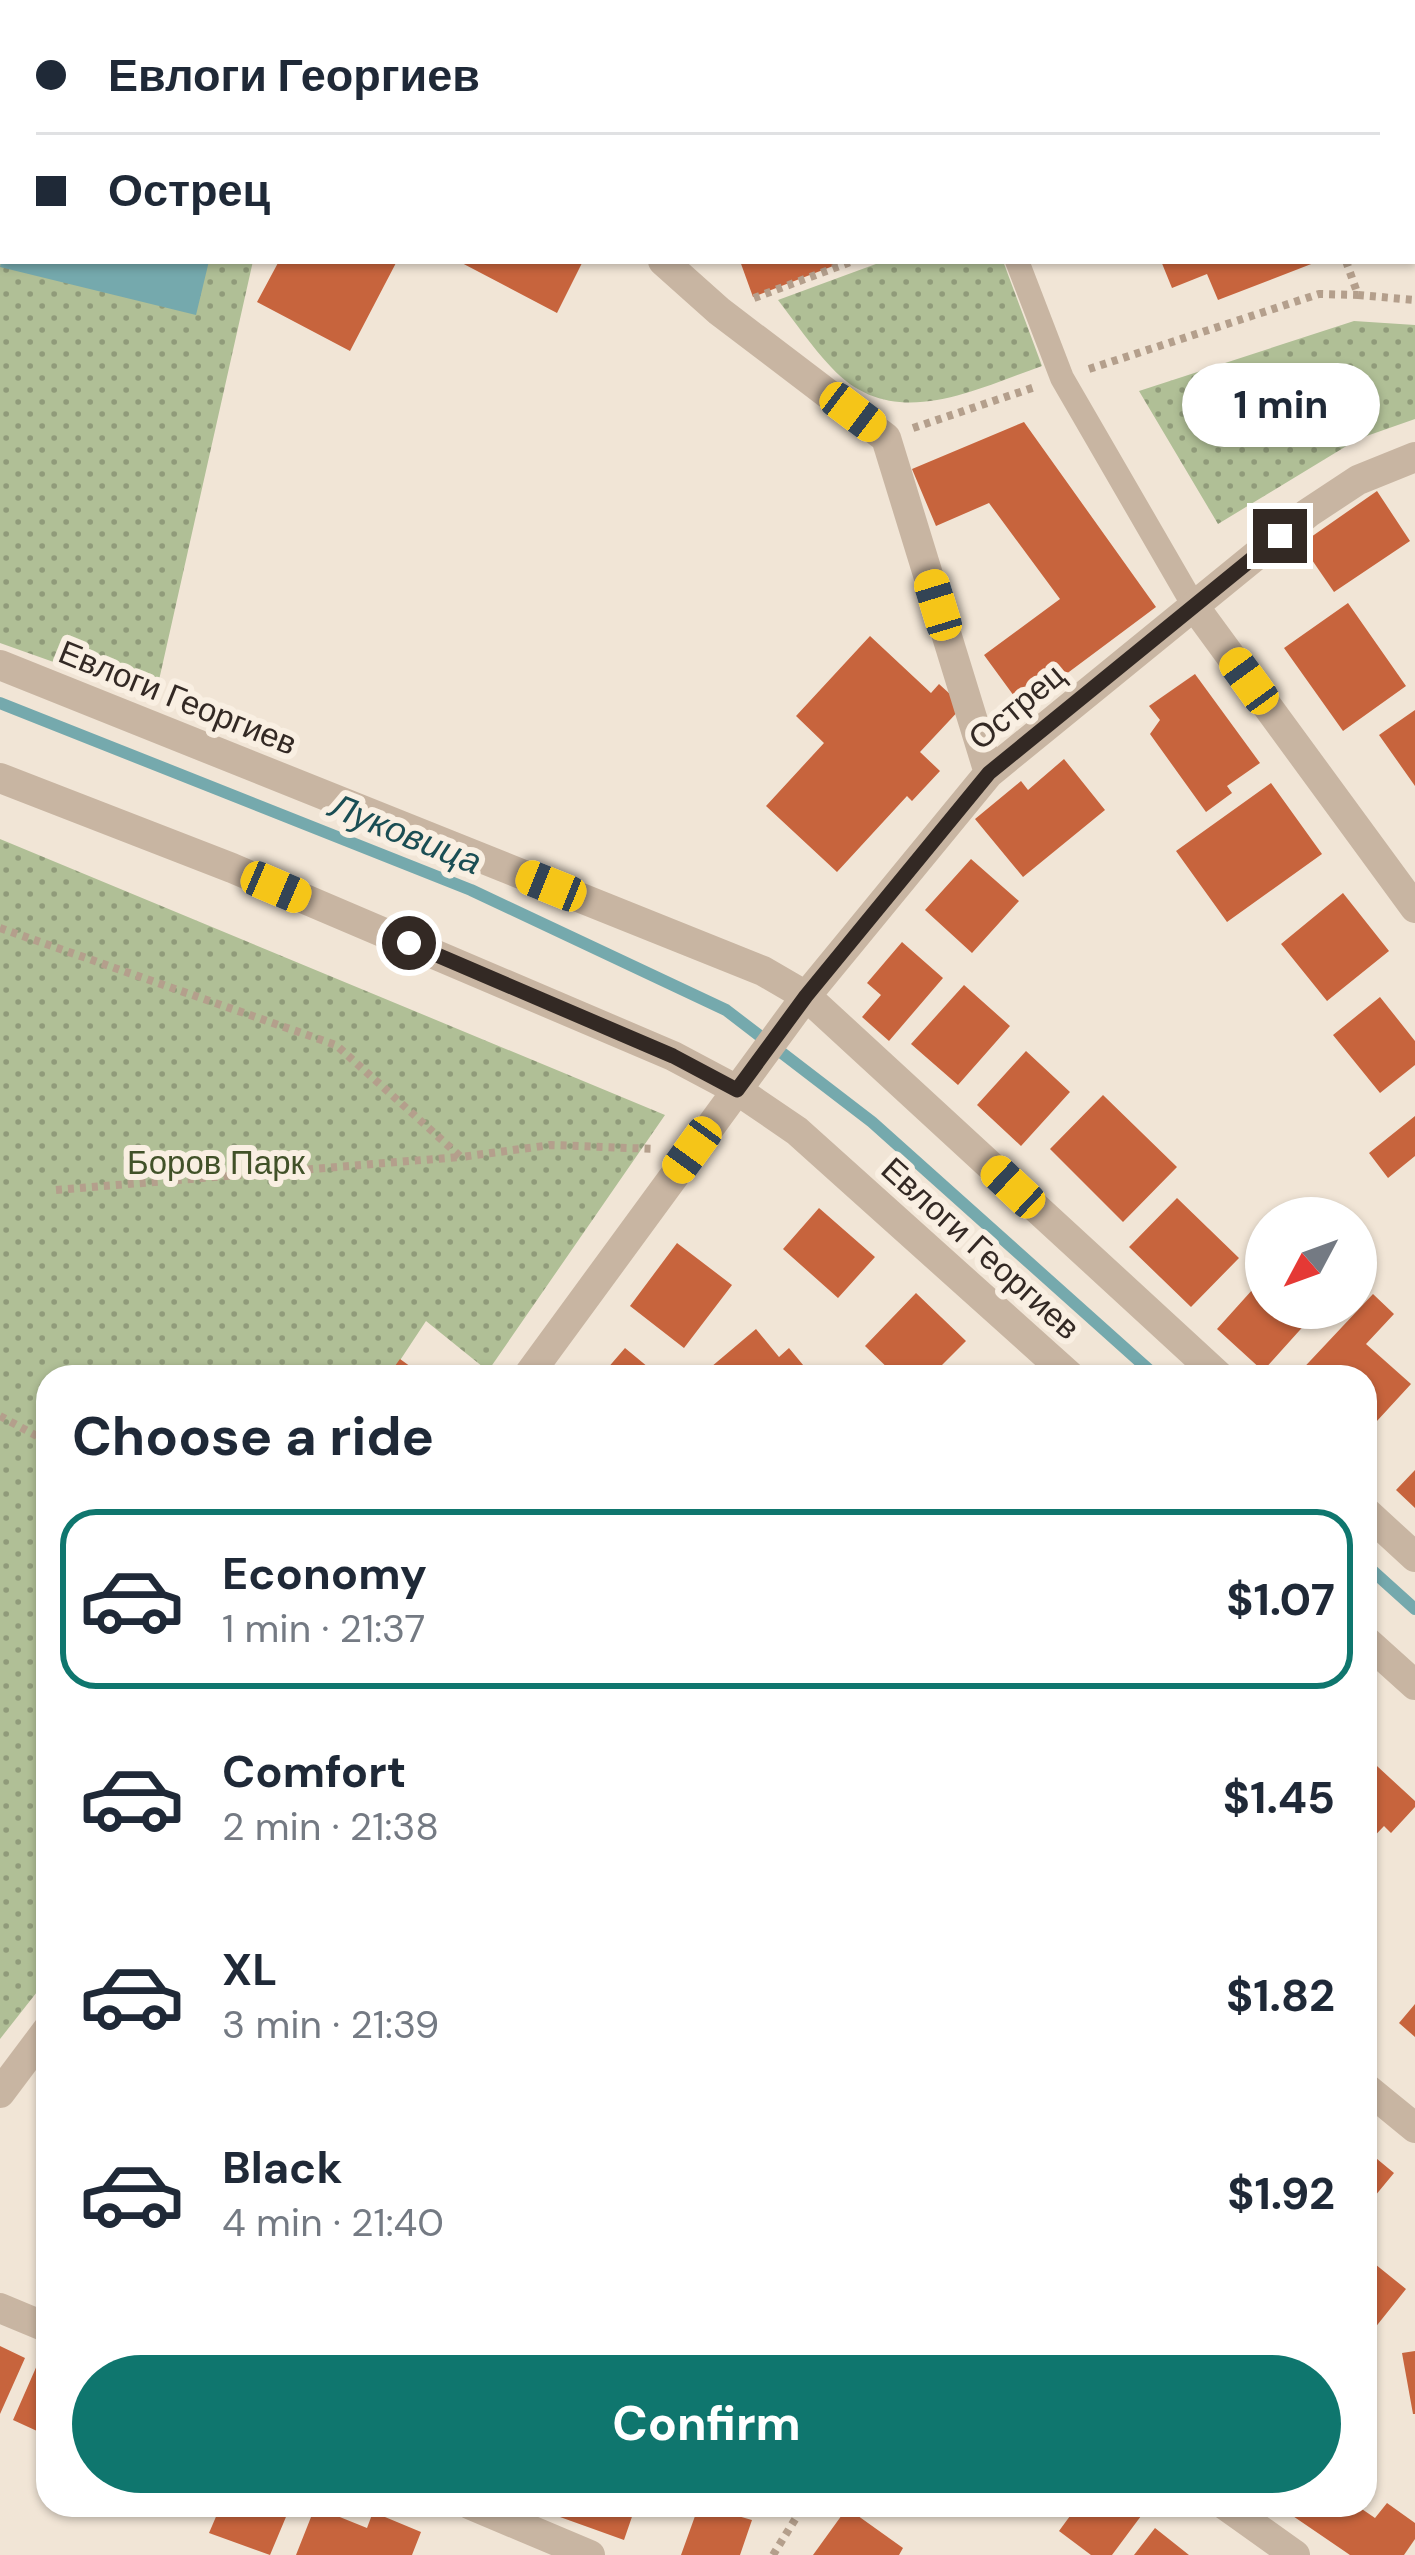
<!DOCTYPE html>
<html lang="en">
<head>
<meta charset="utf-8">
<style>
	:root { --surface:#fff; --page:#f6f6f7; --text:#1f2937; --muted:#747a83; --line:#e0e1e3; --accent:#0f766e }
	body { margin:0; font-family:"DM Sans",sans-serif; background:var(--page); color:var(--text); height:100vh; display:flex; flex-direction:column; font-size:45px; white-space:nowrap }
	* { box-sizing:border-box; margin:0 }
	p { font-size:39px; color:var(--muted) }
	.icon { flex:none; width:66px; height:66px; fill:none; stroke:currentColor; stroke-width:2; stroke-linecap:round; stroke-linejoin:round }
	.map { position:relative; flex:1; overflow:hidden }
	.side { position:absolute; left:36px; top:1365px; width:1341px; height:1152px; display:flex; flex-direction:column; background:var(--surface); border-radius:36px; box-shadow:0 3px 9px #0004 }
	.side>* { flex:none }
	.top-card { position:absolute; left:0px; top:0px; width:1416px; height:264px; box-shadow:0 3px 9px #0004; display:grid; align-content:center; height:264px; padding:0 36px; background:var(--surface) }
	.needle { width:78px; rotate:229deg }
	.buttons { position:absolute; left:1245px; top:1197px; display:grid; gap:24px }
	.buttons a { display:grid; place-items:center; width:132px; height:132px; border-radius:50%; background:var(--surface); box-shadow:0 3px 9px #0004; font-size:60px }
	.end { position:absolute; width:54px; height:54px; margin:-27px; border:15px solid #332924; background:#fff; box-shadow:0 0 0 6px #fff }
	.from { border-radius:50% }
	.bubble { position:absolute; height:84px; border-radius:42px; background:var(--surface); box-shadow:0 3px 9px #0004; font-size:39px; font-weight:700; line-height:84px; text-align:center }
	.car { position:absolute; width:36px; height:72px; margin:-36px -18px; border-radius:15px; box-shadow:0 0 9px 3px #0007; background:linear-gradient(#f5c518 24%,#345 0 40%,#f5c518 0 76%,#345 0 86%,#f5c518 0) }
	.top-card b { display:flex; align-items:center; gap:42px; height:114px; font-size:45px }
	.top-card b+b { border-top:3px solid var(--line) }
	.top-card i { width:30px; height:30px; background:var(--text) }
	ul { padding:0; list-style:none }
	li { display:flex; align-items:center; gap:36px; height:180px; margin:0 24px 18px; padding:0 12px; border:6px solid transparent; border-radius:36px }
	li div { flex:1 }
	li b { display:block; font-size:45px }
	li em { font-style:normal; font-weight:700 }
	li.on { border-color:var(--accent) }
	li>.icon { width:108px; height:108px; stroke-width:1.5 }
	h2 { padding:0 36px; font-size:54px; line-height:144px }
	.cta { display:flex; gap:24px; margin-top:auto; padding:24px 36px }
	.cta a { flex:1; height:138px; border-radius:72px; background:var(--accent); color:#fff; font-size:48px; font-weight:700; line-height:138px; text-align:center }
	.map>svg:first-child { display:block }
</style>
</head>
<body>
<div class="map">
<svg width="1415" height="2555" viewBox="0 0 1415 2555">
	<defs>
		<pattern id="park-dots" width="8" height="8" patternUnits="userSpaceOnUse" patternTransform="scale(3)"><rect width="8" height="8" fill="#b0bf96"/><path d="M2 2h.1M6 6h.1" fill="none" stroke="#909b7a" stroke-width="1.8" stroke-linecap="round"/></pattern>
	</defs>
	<rect width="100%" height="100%" fill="#f1e5d6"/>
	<!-- park -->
	<path fill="url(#park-dots)" d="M 0,0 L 207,3 L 3,3 L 3,261 L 253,261 L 155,698 L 0,643 Z
		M 884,261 L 1003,261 L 1042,366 C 973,390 892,434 831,367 C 812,347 795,322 778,300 Z
		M 1354,321 L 1415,325 L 1415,419 L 1358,439 L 1218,524 L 1139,391 Z
		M 0,839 L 665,1115 L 488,1371 L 426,1321 L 389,1377 L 48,1377 L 48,1978 L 0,2039 Z"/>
	<!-- water -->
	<path fill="#75a9ad" d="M 3,253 L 3,261 L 209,261 L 196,315 L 0,267 Z"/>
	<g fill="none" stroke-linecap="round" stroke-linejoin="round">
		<!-- stream -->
		<path stroke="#75a9ad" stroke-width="12" d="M 0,703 L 471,890 L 726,1010 L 872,1122 L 1157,1377
			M 1365,1564 L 1415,1609"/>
	</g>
	<!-- building -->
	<path fill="#c7643d" d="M 279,261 L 397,261 L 350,351 L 257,302 Z
		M 458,261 L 583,261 L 557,313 Z
		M 740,261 L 846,261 L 753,297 Z
		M 1161,261 L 1319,261 L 1218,300 L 1207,274 L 1172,288 Z
		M 1024,422 L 1156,607 L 1022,707 L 984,655 L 1060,599 L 989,503 L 936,526 L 912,469 Z
		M 1377,491 L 1410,541 L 1334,592 L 1301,544 Z
		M 1348,603 L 1406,686 L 1343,731 L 1284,648 Z
		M 870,636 L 931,693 L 939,684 L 963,706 L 920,752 L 940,771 L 912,801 L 907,796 L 837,872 L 766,806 L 824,743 L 796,716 Z
		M 1195,674 L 1260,763 L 1227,786 L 1232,793 L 1206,812 L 1150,734 L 1160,720 L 1149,706 Z
		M 1415,710 L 1415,786 L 1379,735 Z
		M 1064,759 L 1105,810 L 1023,877 L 975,819 L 1021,781 L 1028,790 Z
		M 1271,783 L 1322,854 L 1227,922 L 1176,851 Z
		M 971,859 L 1019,901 L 972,953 L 925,910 Z
		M 1343,893 L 1389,951 L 1327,1001 L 1281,944 Z
		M 902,942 L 943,978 L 889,1041 L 862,1017 L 881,995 L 867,983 Z
		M 964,985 L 1010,1026 L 958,1085 L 911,1044 Z
		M 1380,997 L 1415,1041 L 1415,1065 L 1380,1093 L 1333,1035 Z
		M 1026,1051 L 1070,1092 L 1021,1146 L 977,1105 Z
		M 1103,1095 L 1177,1167 L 1123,1222 L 1050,1149 Z
		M 1415,1116 L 1415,1156 L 1388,1178 L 1369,1153 Z
		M 1177,1198 L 1239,1258 L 1191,1307 L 1129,1247 Z
		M 819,1208 L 875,1257 L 838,1298 L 783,1249 Z
		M 677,1243 L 732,1285 L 684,1348 L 630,1306 Z
		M 1262,1279 L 1266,1282 L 1266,1308 L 1294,1308 L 1308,1321 L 1263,1371 L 1217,1329 Z
		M 916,1293 L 966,1341 L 930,1377 L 897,1377 L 865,1346 Z
		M 1373,1294 L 1394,1314 L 1366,1344 L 1411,1384 L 1365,1434 L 1365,1377 L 1295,1377 Z
		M 756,1329 L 779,1357 L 789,1348 L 813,1377 L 719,1377 L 711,1367 Z
		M 625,1348 L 660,1377 L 600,1377 Z
		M 400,1359 L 425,1377 L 387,1377 Z
		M 1415,1470 L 1415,1508 L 1396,1490 Z
		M 1365,1755 L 1415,1801 L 1415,1807 L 1391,1833 L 1384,1826 L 1365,1846 Z
		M 1415,2004 L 1415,2037 L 1399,2023 Z
		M 1365,2149 L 1394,2173 L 1365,2208 Z
		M 1365,2256 L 1406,2289 L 1374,2329 L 1365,2322 Z
		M 0,2346 L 25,2358 L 0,2414 Z
		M 1415,2351 L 1415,2414 L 1413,2414 L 1402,2353 Z
		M 38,2363 L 48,2368 L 48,2436 L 13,2420 Z
		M 1387,2503 L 1415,2523 L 1415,2539 L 1404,2555 L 1350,2555 L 1287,2512 L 1291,2505 L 1356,2505 L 1375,2518 Z
		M 221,2505 L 291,2505 L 270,2555 L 209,2533 Z
		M 565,2505 L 636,2505 L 624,2540 L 560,2517 Z
		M 699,2505 L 752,2520 L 740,2555 L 681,2555 Z
		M 1078,2505 L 1127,2505 L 1141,2516 L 1112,2555 L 1091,2555 L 1059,2531 Z
		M 315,2507 L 367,2528 L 373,2512 L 421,2532 L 412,2555 L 296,2555 Z
		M 847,2508 L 903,2548 L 899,2555 L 813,2555 Z
		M 1155,2528 L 1189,2555 L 1134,2555 Z"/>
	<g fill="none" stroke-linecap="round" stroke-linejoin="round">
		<!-- path -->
		<path stroke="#b49f8c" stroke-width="8" stroke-dasharray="6 6" stroke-linecap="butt" d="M 1346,261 L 1358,295 L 1415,300
			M 754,298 L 853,261
			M 1089,369 L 1319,294 L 1358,295
			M 913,428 L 1035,387
			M 0,928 L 336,1045 L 461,1157 L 551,1145 L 655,1149
			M 56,1190 L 459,1157
			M 0,1416 L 48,1442
			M 773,2555 L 804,2505"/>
		<!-- pedestrian -->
		<path stroke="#c8b5a2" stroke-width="24" d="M 918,0 L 919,3
			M 1017,261 L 1062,378 L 1194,606"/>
		<!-- minor -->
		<path stroke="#c8b5a2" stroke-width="30" d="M 210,0 L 218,3
			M 591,3 L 591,0
			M 1323,3 L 1324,0
			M 663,261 L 719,311 L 886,438 L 989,773
			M 1194,606 L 1415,908
			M 0,665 L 763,971 L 806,996 L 1220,1377
			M 0,778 L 232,868 L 673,1056 L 737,1090 L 797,1131 L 1071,1377
			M 527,1377 L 806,996 L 989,773 L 1308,513 L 1358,480 L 1415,457
			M 1365,1511 L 1415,1557
			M 1365,1640 L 1415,1685
			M 1365,2087 L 1415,2128
			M 0,2093 L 48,2029
			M 0,2308 L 48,2328
			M 471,2505 L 590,2555
			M 1225,2505 L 1295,2555"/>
	</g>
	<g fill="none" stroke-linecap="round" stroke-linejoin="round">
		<!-- route -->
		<path stroke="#332924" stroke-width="15" d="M 409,943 L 673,1056 L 737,1090 L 806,996 L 989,773 L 1280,536"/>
	</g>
	<g text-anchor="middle" stroke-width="12" stroke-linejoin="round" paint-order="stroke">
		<!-- street labels -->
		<g font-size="33" fill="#332924" stroke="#f9efe2">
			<text transform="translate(178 697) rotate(22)" y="12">Евлоги Георгиев</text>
			<text transform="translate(1016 706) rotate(-40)" y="12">Острец</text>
			<text transform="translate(981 1248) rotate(42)" y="12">Евлоги Георгиев</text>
		</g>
		<!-- park labels -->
		<g font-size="33" fill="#415128" stroke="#f9efe2">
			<text x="216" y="1174">Боров Парк</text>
		</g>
		<!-- water labels -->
		<g font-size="36" font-style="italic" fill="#1a4e54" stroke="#f9efe2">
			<text transform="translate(406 833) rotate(22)" y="13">Луковица</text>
		</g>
	</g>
</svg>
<div class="buttons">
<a><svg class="needle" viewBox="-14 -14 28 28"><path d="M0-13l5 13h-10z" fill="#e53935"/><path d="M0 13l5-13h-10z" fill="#747a83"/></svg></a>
</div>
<i class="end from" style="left:409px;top:943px"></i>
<i class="end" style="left:1280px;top:536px"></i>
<div class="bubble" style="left:1182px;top:363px;width:198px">1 min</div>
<i class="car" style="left:853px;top:412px;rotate:127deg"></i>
<i class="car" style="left:938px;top:605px;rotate:343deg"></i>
<i class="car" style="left:1249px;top:681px;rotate:324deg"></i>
<i class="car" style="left:551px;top:886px;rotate:292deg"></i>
<i class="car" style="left:276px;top:887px;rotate:113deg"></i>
<i class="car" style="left:692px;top:1150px;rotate:216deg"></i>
<i class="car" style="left:1013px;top:1187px;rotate:313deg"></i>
<div class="top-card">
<b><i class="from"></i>Евлоги Георгиев</b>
<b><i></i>Острец</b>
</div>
<section class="side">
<h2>Choose a ride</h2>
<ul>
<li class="on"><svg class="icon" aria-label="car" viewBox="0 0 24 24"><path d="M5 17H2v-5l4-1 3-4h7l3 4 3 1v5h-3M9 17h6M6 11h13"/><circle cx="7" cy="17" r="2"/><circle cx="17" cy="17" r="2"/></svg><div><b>Economy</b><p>1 min · 21:37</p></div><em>$1.07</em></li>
<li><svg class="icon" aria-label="car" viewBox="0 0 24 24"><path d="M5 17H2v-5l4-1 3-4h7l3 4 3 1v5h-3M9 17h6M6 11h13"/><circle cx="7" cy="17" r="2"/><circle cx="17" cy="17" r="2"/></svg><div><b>Comfort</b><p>2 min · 21:38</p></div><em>$1.45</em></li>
<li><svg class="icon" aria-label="car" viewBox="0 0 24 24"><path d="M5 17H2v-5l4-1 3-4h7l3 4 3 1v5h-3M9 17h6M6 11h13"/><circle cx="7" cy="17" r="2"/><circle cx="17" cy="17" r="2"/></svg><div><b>XL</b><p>3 min · 21:39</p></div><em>$1.82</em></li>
<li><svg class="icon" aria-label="car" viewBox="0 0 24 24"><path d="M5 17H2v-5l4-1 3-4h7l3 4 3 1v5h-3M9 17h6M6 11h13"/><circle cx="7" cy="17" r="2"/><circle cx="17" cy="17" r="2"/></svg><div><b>Black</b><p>4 min · 21:40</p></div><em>$1.92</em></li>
</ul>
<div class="cta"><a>Confirm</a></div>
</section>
</div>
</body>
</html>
